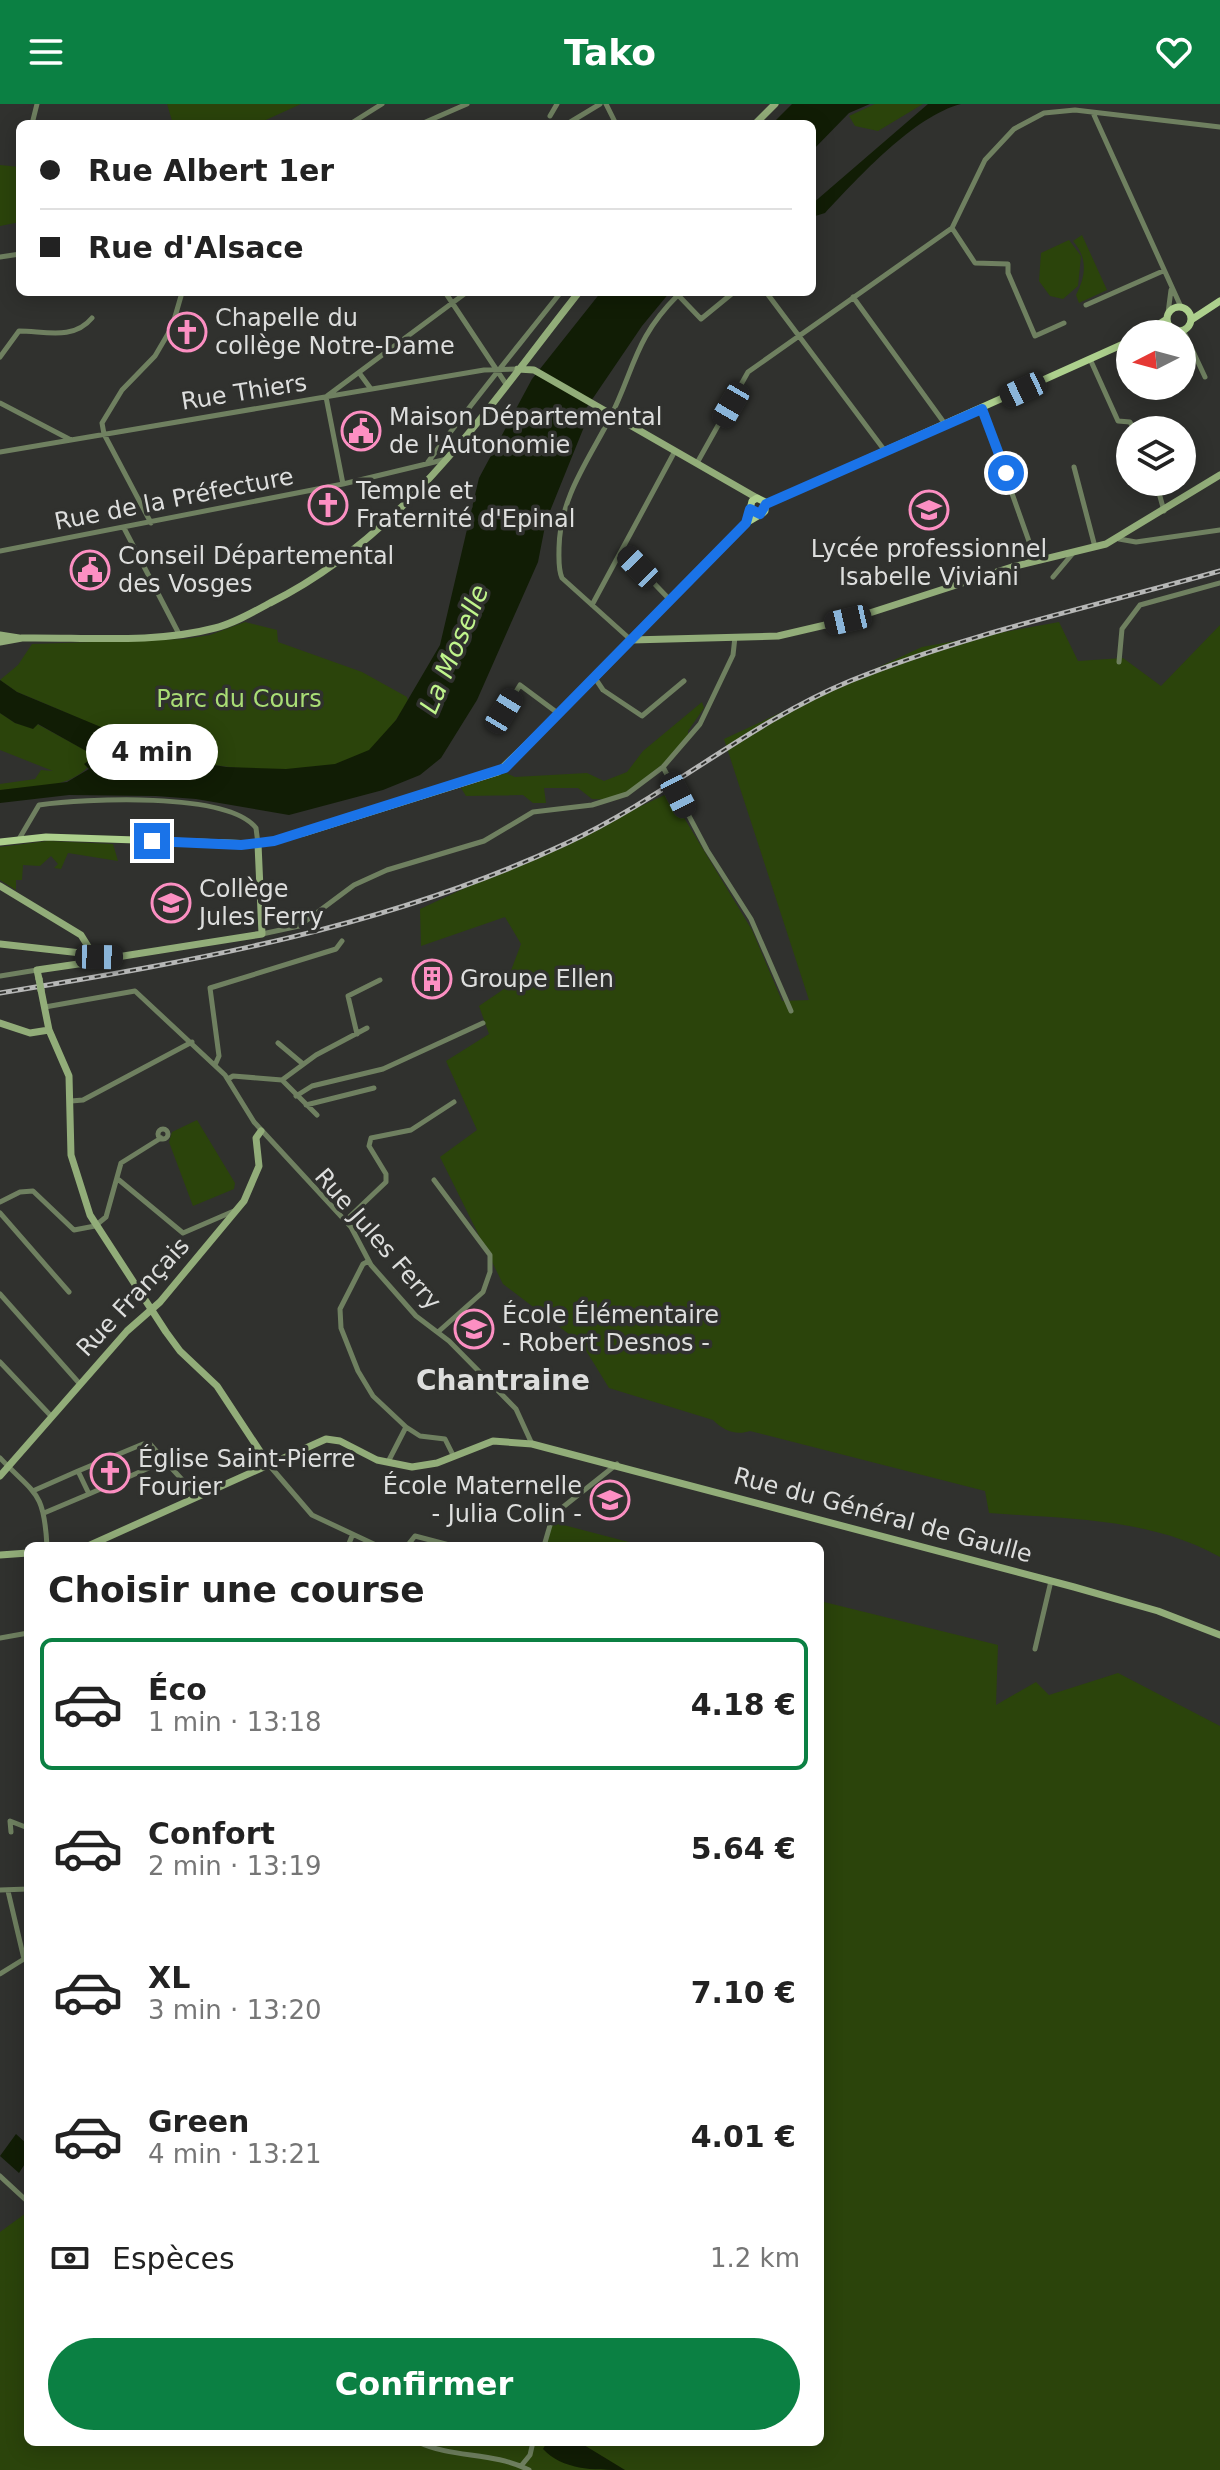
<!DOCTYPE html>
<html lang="fr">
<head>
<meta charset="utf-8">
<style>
	:root { --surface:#fff; --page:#f2f2f2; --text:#222; --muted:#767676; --line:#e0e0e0; --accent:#0b8043 }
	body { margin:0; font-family:"DejaVu Sans",sans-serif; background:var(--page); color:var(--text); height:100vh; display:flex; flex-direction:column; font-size:30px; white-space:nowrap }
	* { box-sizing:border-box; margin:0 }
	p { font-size:26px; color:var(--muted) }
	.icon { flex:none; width:44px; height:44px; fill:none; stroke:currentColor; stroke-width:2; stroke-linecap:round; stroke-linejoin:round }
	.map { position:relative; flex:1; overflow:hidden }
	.drawer { position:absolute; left:24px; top:1438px; width:800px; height:904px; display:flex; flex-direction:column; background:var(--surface); border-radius:12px; box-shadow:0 4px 20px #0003 }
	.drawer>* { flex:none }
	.hud { position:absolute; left:16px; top:16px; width:800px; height:176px; border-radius:12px; box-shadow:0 4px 20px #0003; display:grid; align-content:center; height:176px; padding:0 24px; background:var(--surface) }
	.needle { width:52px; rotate:264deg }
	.fabs { position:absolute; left:1116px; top:216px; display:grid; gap:16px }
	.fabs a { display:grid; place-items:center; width:80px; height:80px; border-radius:50%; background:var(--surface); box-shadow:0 4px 20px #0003; font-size:40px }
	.end { position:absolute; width:36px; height:36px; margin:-18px; border:10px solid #1a73e8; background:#fff; box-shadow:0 0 0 4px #fff }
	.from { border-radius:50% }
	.bubble { position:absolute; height:56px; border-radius:28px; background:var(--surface); box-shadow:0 4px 20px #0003; font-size:26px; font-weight:600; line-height:56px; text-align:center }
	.car { position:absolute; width:24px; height:48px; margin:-24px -12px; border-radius:10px; box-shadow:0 0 6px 2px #0007; background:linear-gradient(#222 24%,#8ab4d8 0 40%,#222 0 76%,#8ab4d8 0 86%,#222 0) }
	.hud b { display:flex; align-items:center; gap:28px; height:76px; font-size:30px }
	.hud b+b { border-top:2px solid var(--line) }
	.hud i { width:20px; height:20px; background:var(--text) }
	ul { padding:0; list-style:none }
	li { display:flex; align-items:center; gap:24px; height:132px; margin:0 16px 12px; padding:0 8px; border:4px solid transparent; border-radius:12px }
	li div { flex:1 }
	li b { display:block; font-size:30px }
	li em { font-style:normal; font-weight:600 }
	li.selected { border-color:var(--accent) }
	li>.icon { width:72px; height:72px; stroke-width:1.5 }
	h2 { padding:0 24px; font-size:36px; line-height:96px }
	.pay { display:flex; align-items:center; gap:20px; height:88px; padding:0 24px; font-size:30px }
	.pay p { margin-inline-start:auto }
	.primary-button { display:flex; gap:16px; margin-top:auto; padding:16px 24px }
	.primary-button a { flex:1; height:92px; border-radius:48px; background:var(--accent); color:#fff; font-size:32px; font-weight:600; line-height:92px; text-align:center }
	header { display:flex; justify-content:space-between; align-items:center; height:104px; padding:0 24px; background:var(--accent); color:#fff; font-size:36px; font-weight:600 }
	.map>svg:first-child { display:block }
</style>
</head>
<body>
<header><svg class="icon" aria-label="menu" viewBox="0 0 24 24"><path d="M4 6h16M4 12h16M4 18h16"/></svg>Tako<svg class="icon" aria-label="heart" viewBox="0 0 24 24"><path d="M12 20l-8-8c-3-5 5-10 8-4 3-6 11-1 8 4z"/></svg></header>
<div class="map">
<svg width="1220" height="2366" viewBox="0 0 1220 2366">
	<rect width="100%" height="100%" fill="#30312e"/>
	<!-- green -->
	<path fill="#2b440b" d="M 167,0 L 301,0 L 257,20 L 173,20 Z
		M 875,0 L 923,0 L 878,27 L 855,22 L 849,12 Z
		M 0,61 L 20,63 L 20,118 L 0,122 Z
		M 1082,131 L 1107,186 L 1079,199 L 1076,191 C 1086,172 1088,154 1073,137 Z
		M 1069,136 L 1081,152 L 1078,182 L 1063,195 L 1050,192 L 1039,177 L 1041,149 Z
		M 245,518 L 277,526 L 278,538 L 362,568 L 407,593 L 408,597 C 397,615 383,637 366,649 C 326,675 231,666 186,656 C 173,653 165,643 154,640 C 146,637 138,637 130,635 C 92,621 55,603 17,588 L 0,576 L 18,561 L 32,540 L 185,535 L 210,531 Z
		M 1059,518 L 1078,557 L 1123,554 L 1161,582 L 1220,521 L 1220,1453 C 1151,1414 1067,1415 989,1409 L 985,1387 L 750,1327 C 735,1332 723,1326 713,1316 L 609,1284 L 582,1240 L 503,1180 L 440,1053 L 477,1026 L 446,957 L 489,930 L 479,902 L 504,885 L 521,840 L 505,813 L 421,842 L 420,805 L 669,689 L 752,826 L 782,897 L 809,896 L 724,635 L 922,543 Z
		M 702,598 L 704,604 L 688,627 L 688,632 L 664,659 L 618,696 L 592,695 L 578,684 L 544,684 L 546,699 L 533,699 L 523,691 L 466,692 L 461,684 L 506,669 L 515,673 L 587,669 L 604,677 L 627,668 L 643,647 Z
		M 0,609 L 15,619 L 33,624 L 37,620 L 96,652 C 79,684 33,685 0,686 L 0,680 L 35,675 L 41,666 L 53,667 L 0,646 Z
		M 48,737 L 113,740 L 118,757 L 68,749 L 61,765 L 54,764 L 58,760 L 51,752 L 40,762 L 23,761 L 22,776 L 16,776 L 16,786 L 0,776 L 0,743 Z
		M 197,1016 L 235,1079 L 234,1085 L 193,1102 L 169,1038 L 172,1028 Z
		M 552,1418 L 644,1442 L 546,1442 Z
		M 820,1497 L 998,1541 L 996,1601 L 1036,1578 L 1049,1591 L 1118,1569 L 1220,1622 L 1220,2366 L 0,2366 L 0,2128 L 26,2109 L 28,2338 L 820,2338 Z"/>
	<!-- water -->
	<path fill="#111d05" d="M 792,0 L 870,0 L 849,9 L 812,47 L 812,20 L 772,20 Z
		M 928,0 L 961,0 C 914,12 859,73 825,109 L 812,113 L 812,100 Z
		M 601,188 L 670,188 L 642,222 L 587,303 L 588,313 L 546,417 L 538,458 L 477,596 L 441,654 L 420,671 L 383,686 L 289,711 L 196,695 L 156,692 L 69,691 L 0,699 L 0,686 L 67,678 L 89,665 L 84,660 L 95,652 L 38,620 L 33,625 L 15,619 L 0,609 L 0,576 L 17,588 L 132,636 L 156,640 L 167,649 L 185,656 L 226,663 L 286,665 L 335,660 L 369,646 L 396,616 L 440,541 L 479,374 L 532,275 Z
		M 16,2030 L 28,2041 L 28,2055 L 19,2069 L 0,2052 Z
		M 547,2338 L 579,2338 L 625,2366 C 592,2366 563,2366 543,2345 Z"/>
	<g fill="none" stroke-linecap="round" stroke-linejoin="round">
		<!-- street -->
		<path stroke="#6f8060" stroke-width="5" d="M 606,0 L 616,20
			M 1094,11 L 1181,203
			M 550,12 L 557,0
			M 32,20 L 37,0
			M 350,20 L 382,0
			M 421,20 L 467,0
			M 567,20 L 600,0
			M 952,124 L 975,159 L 1008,160 L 1008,169 L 1035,232 L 1064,219
			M 0,153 L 20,150
			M 445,188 L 506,280
			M 766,188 L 885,347
			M 853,193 L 945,320
			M 1086,201 L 1163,167
			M 1168,209 L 1171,186
			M 1183,226 L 1205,273
			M 0,253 L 19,227 C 44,227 73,237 92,214
			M 1090,255 L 1118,317 L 1130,318 L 1134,326
			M 360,270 L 371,285
			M 327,292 L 467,188
			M 326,293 L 343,380
			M 0,299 L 71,336
			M 982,305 L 1036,457
			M 0,348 L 484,266 L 518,265
			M 428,358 C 471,299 516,245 561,188
			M 697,359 L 748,268 L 952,124 L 985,56 L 1014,25 L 1044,9 L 1075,6 L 1220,23
			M 1074,363 L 1095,443
			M 1156,378 L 1164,407
			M 151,419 L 104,330 L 102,319 L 122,286 L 155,252 L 172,223 L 181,192
			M 124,424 L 179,530
			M 1119,435 L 1136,438 L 1220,426
			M 622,446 L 670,496
			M 0,447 L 343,380 L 447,355
			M 1053,473 L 1074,448
			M 592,501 L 675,347
			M 631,536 L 562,474 C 558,465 559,454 559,444 C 560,393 588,357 610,314 C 635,264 634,235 678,191 L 701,215 L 734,188
			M 1119,558 L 1122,525 L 1140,501 L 1220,479
			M 595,574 L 603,586 L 642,612 L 684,577
			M 504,607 L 520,581 L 559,610
			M 663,663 L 707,746 L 751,815 L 791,907
			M 19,735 L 39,701 C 83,695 227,687 256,724 L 258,740
			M 262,830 L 299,822 L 354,781 L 387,766 L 484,737 L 533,708 L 592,701 L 627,690 L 663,663 L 700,620 L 733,551 L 735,533
			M 0,872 L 37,866
			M 45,903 L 135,887 L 225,971 L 254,1018 L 351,1123 L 371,1161 L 416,1212 L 449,1237 L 516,1305 L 532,1340
			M 357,930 L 348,892 L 380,876
			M 278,939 L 303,960
			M 215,961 L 219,952 L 210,884 L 336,845 L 342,837
			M 228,975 L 233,972 L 282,976 L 316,951 L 367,924
			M 282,976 L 317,1011
			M 296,992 L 312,982 L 383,965 L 483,919
			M 71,997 L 83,996 L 192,938
			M 306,1001 L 374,984
			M158 1030a5 5 0 1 1 10 0a5 5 0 1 1-10 0Z
			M 119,1076 L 183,1129 L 234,1107
			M 434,1076 L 490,1151 L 490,1168 L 483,1188 L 438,1228
			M 0,1098 L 20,1088 L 33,1087 L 74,1126 L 95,1122 L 106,1113 L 121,1059 L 161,1034
			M 0,1109 L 69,1188
			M 345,1117 L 386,1078 L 386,1070 L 369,1042 L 371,1034 L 411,1026 L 454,998
			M 369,1157 L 363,1160 L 340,1205 L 341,1224 L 358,1267 L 373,1292 L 406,1323 L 388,1358
			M 0,1190 L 79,1279
			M 0,1258 L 51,1312
			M 406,1323 L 420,1332 L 445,1335 L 453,1351
			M 0,1354 C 35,1391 44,1386 47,1442
			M 165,1357 L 198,1393
			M 269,1361 L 312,1411 L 378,1442
			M 78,1367 L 143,1340 L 150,1340 L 165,1357 L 89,1390
			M 35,1386 L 78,1367 L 89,1390 L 44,1409
			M 348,1442 L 352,1432
			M 407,1442 L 415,1432 L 453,1442
			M 544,1442 L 553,1411 L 617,1360
			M 0,1534 L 28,1529
			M 1035,1545 L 1051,1477
			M 11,1728 L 10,1717 L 28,1724
			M 0,1786 L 28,1785
			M 0,1870 L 24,1855 L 8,1787
			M 0,2072 L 28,2098
			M 418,2338 C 454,2355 491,2347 529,2366
			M 521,2362 L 530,2351 L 533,2338"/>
		<!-- secondary -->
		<path stroke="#92ad79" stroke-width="7" d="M 755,20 L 775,0
			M 518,265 L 534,266 L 757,394
			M 0,531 L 19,534
			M 631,536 L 778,532 L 851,515 L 1012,463 L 1106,440 L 1220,371
			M 0,538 L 22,534 C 84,533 155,540 215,524 C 235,519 253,508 270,499 C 405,432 488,303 579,188
			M 0,782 L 81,831 L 94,852
			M 0,840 L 117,853 L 262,830 L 258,740
			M 39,875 L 37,866 L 85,859 L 94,852
			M 41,886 L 49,926 L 69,972 L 71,1051 L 90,1111 L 166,1228 L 180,1247 L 217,1282 L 269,1361
			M 0,919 L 30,929 L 49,926
			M 0,1372 L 127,1227 L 160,1198 L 244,1097 L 259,1062 L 256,1034 L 261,1027
			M 88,1442 L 326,1335 L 340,1337 L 377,1356 L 412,1363 L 437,1359 L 493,1337 L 532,1340 L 1074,1483 L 1158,1507 L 1220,1531
			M 0,1451 L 28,1449"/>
		<!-- primary -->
		<path stroke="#add08d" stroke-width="7" d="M1167 215a12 12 0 1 1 24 0a12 12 0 1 1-24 0Z
			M 1191,216 L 1220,197
			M 1144,230 L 1167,215
			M 766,400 L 1130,237
			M 750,405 L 746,419 L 763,409 L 765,407 L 765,398 L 757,394 L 752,397 L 750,405 L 760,410
			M 0,738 L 46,733 L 258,740 L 307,728 L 498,668 L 589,580 L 746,419"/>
		<defs>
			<path id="rail" d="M 0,889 C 194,857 387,824 567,739 C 666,693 749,619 850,577 C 965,530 1100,501 1220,467"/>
		</defs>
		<!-- rail casing -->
		<use href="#rail" stroke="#b6b7b6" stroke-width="5"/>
		<!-- rail -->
		<use href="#rail" stroke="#30312e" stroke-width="2" stroke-dasharray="6" stroke-linecap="butt"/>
		<!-- secondary-bridge -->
		<path stroke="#92ad79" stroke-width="7" d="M 39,875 L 41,886"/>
	</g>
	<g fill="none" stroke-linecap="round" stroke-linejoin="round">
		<!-- route -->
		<path stroke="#1a73e8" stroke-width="10" d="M 152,737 L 241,741 L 274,737 L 505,664 L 746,419 L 750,405 L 760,410 L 766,400 L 982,305 L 1006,369"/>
	</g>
	<!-- icons -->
	<defs>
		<symbol id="church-ring" viewBox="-11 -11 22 22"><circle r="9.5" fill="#30312e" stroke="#fc8fc2" stroke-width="1.5"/><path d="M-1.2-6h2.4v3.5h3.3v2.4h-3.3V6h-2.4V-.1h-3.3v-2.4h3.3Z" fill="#fc8fc2"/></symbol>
		<symbol id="civic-ring" viewBox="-11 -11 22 22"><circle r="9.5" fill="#30312e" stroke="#fc8fc2" stroke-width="1.5"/><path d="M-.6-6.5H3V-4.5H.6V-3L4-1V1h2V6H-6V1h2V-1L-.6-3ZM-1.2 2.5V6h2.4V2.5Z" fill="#fc8fc2"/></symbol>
		<symbol id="school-ring" viewBox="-11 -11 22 22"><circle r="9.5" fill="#30312e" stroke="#fc8fc2" stroke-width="1.5"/><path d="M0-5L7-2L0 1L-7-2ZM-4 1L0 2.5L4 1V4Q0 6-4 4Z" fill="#fc8fc2"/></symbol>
		<symbol id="building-ring" viewBox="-11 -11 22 22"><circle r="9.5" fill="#30312e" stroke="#fc8fc2" stroke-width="1.5"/><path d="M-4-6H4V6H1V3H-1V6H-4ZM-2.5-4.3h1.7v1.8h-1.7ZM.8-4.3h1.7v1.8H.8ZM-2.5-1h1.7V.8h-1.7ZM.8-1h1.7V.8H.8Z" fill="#fc8fc2"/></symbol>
	</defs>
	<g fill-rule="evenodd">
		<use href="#church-ring" x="165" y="206" width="44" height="44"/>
		<use href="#civic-ring" x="339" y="305" width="44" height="44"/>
		<use href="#church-ring" x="306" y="379" width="44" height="44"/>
		<use href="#school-ring" x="907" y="384" width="44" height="44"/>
		<use href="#civic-ring" x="68" y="444" width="44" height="44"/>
		<use href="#school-ring" x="149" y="777" width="44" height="44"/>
		<use href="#building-ring" x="410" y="853" width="44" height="44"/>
		<use href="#school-ring" x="452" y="1203" width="44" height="44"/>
		<use href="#church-ring" x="88" y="1347" width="44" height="44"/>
		<use href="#school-ring" x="588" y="1374" width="44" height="44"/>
	</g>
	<g text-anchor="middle" stroke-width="7" stroke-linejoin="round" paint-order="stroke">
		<!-- poi labels -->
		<g font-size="24" fill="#dddedd" stroke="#30312e" text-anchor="start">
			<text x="215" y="222">Chapelle du<tspan x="215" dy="28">collège Notre-Dame</tspan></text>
			<text x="389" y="321">Maison Départemental<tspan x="389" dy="28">de l'Autonomie</tspan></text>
			<text x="356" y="395">Temple et<tspan x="356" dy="28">Fraternité d'Epinal</tspan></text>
			<text x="929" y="453" text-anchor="middle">Lycée professionnel<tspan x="929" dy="28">Isabelle Viviani</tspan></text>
			<text x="118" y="460">Conseil Départemental<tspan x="118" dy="28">des Vosges</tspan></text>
			<text x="199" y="793">Collège<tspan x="199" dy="28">Jules Ferry</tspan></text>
			<text x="460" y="883">Groupe Ellen</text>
			<text x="502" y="1219">École Élémentaire<tspan x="502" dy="28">- Robert Desnos -</tspan></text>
			<text x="138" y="1363">Église Saint-Pierre<tspan x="138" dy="28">Fourier</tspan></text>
			<text x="582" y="1390" text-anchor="end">École Maternelle<tspan x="582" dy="28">- Julia Colin -</tspan></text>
		</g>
		<!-- street labels -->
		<g font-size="24" fill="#dddedd" stroke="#30312e">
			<text transform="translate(244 288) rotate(-9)" y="8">Rue Thiers</text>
			<text transform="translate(174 395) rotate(-11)" y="8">Rue de la Préfecture</text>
			<text transform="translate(378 1135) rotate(49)" y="8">Rue Jules Ferry</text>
			<text transform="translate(133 1193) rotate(-47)" y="8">Rue Français</text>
			<text transform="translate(883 1411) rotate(15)" y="8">Rue du Général de Gaulle</text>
		</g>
		<!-- park labels -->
		<g font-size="24" fill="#a9dd75" stroke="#30312e">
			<text x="239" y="603">Parc du Cours</text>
		</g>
		<!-- water labels -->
		<g font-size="26" font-style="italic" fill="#c0f58c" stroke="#30312e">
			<text transform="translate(454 545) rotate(-67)" y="9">La Moselle</text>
		</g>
		<!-- quarter labels -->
		<g font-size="28" font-weight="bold" fill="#dddedd" stroke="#30312e">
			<text x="503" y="1286">Chantraine</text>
		</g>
	</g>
</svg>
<div class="fabs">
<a><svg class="needle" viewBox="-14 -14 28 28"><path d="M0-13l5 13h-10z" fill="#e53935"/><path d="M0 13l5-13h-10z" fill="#767676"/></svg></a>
<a><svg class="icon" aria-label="layers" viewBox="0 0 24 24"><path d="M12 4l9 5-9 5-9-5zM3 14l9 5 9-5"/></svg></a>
</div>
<i class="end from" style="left:1006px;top:369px"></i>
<i class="end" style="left:152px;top:737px"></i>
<div class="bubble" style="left:86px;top:620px;width:132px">4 min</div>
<i class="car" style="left:1023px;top:286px;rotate:245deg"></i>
<i class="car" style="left:731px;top:301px;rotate:210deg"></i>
<i class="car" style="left:638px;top:463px;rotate:316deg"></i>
<i class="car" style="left:848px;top:516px;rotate:257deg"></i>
<i class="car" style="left:504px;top:607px;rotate:31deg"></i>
<i class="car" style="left:678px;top:691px;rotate:153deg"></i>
<i class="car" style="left:99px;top:853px;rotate:91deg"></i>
<div class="hud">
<b><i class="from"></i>Rue Albert 1er</b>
<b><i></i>Rue d'Alsace</b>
</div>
<section class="drawer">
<h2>Choisir une course</h2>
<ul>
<li class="selected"><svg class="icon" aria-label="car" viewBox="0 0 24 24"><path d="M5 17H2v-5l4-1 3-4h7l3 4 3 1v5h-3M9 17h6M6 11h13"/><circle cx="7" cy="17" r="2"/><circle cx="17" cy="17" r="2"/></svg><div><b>Éco</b><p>1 min · 13:18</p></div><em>4.18 €</em></li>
<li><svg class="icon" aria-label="car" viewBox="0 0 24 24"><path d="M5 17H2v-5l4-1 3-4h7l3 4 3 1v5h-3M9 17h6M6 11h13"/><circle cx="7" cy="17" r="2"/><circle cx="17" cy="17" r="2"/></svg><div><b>Confort</b><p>2 min · 13:19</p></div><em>5.64 €</em></li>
<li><svg class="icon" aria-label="car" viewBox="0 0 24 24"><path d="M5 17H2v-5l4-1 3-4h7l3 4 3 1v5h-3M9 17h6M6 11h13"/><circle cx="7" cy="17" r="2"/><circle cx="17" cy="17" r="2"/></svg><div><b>XL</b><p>3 min · 13:20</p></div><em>7.10 €</em></li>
<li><svg class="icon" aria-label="car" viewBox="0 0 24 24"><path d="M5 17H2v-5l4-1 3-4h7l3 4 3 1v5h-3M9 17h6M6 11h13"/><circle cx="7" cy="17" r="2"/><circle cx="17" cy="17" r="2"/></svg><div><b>Green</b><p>4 min · 13:21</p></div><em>4.01 €</em></li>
</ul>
<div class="pay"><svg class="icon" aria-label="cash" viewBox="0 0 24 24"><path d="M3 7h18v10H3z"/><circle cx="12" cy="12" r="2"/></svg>Espèces<p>1.2 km</p></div>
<div class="primary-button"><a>Confirmer</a></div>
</section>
</div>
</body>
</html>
